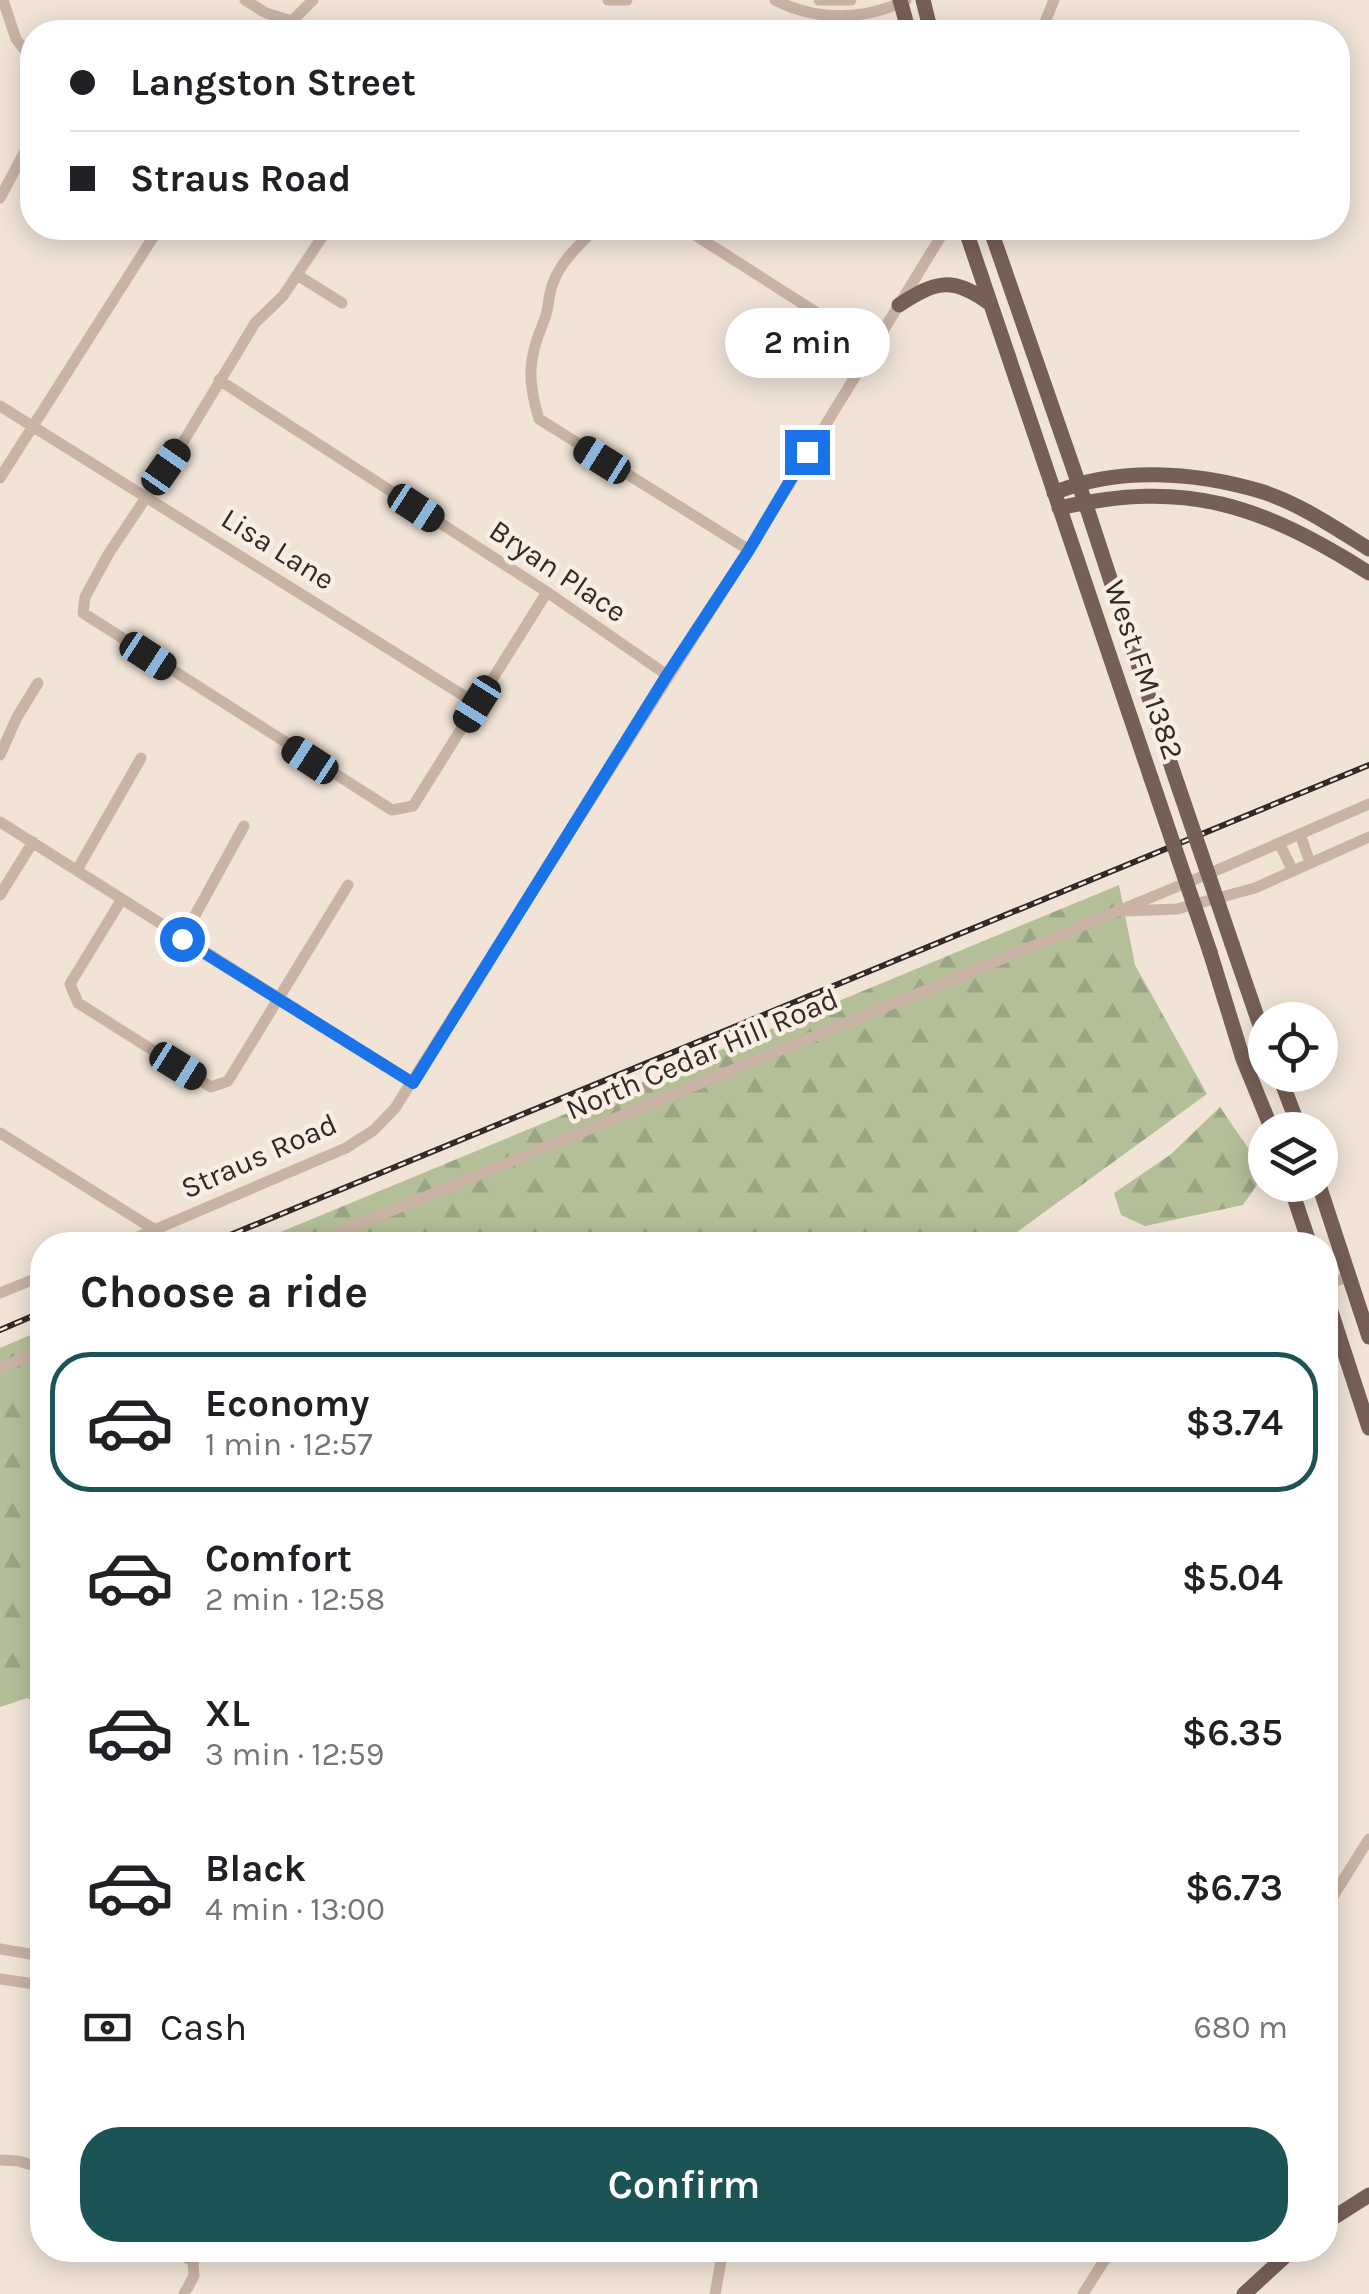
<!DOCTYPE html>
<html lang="en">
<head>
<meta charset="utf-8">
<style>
	:root { --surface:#fff; --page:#f6f6f6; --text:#202124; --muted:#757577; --line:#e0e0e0; --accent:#1c5354 }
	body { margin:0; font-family:Karla,sans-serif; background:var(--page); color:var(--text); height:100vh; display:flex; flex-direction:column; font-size:38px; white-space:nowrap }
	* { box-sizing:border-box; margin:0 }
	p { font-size:32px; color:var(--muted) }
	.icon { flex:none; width:55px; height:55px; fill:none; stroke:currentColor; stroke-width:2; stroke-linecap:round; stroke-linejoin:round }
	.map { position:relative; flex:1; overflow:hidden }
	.panel { position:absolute; left:30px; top:1232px; width:1308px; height:1030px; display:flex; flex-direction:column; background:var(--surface); border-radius:40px; box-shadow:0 5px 25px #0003 }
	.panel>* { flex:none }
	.top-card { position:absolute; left:20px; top:20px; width:1330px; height:220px; border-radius:40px; box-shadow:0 5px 25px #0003; display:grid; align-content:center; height:220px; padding:0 50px; background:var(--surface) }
	.tools { position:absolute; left:1248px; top:1002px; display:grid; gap:20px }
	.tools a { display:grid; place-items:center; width:90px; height:90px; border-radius:50%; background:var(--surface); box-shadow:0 5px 25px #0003; font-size:50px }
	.end { position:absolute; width:45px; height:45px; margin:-22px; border:12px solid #1a73e8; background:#fff; box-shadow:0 0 0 5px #fff }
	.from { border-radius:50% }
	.bubble { position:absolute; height:70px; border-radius:35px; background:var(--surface); box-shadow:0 5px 25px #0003; font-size:32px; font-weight:600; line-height:70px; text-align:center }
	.car { position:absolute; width:30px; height:60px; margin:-30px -15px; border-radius:12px; box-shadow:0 0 8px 2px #0007; background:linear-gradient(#222 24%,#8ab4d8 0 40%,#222 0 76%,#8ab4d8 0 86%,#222 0) }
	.top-card b { display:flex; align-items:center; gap:35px; height:95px; font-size:38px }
	.top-card b+b { border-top:2px solid var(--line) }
	.top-card i { width:25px; height:25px; background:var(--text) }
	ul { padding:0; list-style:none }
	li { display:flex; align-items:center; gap:30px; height:140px; margin:0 20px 15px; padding:0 30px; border:5px solid transparent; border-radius:40px }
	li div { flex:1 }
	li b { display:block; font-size:38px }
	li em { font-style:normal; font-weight:600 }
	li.active { border-color:var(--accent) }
	li>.icon { width:90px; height:90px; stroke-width:1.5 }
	h2 { padding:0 50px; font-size:45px; line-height:120px }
	.pay { display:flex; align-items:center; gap:25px; height:110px; padding:0 50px; font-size:38px }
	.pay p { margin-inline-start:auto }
	.action { display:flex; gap:20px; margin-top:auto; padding:20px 50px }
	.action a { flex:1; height:115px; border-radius:40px; background:var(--accent); color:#fff; font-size:40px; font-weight:600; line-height:115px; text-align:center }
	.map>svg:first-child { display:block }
</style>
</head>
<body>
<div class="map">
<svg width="1369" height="2294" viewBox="0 0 1369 2294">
	<defs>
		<pattern id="forest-firs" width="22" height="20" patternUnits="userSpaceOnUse" patternTransform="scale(2.5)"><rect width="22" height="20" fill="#b4bf98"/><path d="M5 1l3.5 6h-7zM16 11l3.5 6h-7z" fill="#9ba483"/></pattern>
	</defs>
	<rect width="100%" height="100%" fill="#f1e4d7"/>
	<!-- forest -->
	<path fill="url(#forest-firs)" d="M 1119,885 L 1135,965 L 1207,1094 L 999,1245 L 249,1245 Z
		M 1220,1107 L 1265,1173 L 1243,1205 L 1145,1226 L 1121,1215 L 1114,1193 L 1170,1155 Z
		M 42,1330 L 42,1706 L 27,1698 L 0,1707 L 0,1348 Z"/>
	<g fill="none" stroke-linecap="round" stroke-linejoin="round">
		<!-- minor -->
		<path stroke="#c8b3a4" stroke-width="11" d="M 3,0 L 16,39 L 32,60
			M 245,0 L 266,13 L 292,21 L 313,0
			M 608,0 L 627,0
			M 775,0 C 816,21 864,21 906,0
			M 819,0 L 851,0
			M 1041,32 L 1054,0
			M 0,198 L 32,138
			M 328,228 L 283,296 L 255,323 L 185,439 L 109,553 L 85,597 L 83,613 L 392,810 L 413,806 L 547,592
			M 596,228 C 580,244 561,261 553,283 C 548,295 549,309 544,321 C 528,358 527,380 539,419 L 749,550
			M 684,228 L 872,348
			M 297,275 L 342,303
			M 219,380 L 547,592 L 667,675
			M 0,406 L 477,704
			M 0,478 L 159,228
			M 0,755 L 17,717 L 38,683
			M 0,822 L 413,1083
			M 1300,834 L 1310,863
			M 1279,843 L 1293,871
			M 77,870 L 141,758
			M 0,895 L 33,842
			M 122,899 L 70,984 L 78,1003 L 211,1087 L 228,1081 L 348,885
			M 1127,911 L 1177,909 L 1255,888 L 1369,837
			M 182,939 L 244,826
			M 0,1133 L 155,1230
			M 119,1245 L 346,1148 L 374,1130 L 395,1108 L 749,550 L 946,228
			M 308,1245 L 1215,871 L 1369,804
			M 1325,1284 L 1349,1277
			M 0,1293 L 42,1276
			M 0,1368 L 42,1350
			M 1325,1909 L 1369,1839
			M 0,1949 L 42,1956
			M 0,1979 L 42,1985
			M 0,2160 L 18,2161 L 42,2168
			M 176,2250 L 193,2262 L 194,2276 L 184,2294
			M 715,2294 L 723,2250
			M 1083,2294 L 1111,2250"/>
		<!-- major -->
		<path stroke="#765f56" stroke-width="15" d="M 900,0 L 909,32
			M 923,0 L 931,32
			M 965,228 L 1151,778
			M 990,228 L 1085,502 L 1173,771
			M 899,305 C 936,281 952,276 989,303
			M 1054,493 C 1117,466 1195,472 1260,491 C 1299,503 1335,528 1369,549
			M 1059,508 C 1187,479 1261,505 1369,573
			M 1232,944 L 1265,1040
			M 1210,952 L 1243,1059 L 1272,1130
			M 1279,1075 L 1300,1130
			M 1290,1185 L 1310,1245
			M 1319,1185 L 1369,1337
			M 1325,1293 L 1369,1428
			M 1325,2223 L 1369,2195
			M 1244,2294 L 1292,2250"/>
		<defs>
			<path id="rail" d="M 206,1245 L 1369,765
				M 0,1330 L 42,1312"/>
		</defs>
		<!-- rail casing -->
		<use href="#rail" stroke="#342926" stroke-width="6"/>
		<!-- rail -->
		<use href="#rail" stroke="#f9eee3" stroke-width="2.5" stroke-dasharray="8" stroke-linecap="butt"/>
		<!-- major-bridge -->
		<path stroke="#765f56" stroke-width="15" d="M 1173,771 L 1232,944
			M 1151,778 L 1210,952"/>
	</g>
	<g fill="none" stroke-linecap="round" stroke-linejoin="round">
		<!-- route -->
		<path stroke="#1a73e8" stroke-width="12" d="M 182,939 L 413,1083 L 667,675 L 749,550 L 807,452"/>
	</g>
	<g text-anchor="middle" stroke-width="9" stroke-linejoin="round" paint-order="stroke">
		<!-- street labels -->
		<g font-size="30" fill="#342926" stroke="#f9eee3">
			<text transform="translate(278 549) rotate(32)" y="10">Lisa Lane</text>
			<text transform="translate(558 571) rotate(34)" y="10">Bryan Place</text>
			<text transform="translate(1144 670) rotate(71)" y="10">West FM 1382</text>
			<text transform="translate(702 1054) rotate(-23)" y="10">North Cedar Hill Road</text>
			<text transform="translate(259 1156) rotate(-24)" y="10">Straus Road</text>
		</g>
	</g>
</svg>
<div class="tools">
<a><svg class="icon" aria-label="locate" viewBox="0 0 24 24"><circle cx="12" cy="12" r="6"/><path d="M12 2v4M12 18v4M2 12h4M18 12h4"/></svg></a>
<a><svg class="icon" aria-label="layers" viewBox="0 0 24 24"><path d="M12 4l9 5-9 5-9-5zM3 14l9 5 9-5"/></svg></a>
</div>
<i class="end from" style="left:182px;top:939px"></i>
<i class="end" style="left:807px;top:452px"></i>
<div class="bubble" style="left:725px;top:308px;width:165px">2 min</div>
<i class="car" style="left:602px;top:460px;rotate:302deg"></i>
<i class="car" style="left:166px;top:467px;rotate:35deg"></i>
<i class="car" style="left:416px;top:508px;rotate:123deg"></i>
<i class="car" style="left:148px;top:656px;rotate:123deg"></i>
<i class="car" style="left:477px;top:704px;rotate:212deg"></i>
<i class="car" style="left:310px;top:760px;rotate:303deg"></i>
<i class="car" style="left:178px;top:1066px;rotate:122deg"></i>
<div class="top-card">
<b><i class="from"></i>Langston Street</b>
<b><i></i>Straus Road</b>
</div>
<section class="panel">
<h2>Choose a ride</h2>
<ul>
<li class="active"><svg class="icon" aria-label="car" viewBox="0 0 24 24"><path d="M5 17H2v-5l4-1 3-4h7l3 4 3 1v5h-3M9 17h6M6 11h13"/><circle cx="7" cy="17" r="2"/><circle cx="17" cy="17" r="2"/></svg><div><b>Economy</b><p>1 min · 12:57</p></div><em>$3.74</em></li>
<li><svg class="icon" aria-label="car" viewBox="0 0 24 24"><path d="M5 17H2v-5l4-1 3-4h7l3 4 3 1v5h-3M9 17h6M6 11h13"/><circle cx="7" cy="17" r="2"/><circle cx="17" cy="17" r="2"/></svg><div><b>Comfort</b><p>2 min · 12:58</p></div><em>$5.04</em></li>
<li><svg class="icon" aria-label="car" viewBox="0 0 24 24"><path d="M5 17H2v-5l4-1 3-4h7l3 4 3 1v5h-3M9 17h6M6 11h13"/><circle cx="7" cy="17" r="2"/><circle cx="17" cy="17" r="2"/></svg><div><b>XL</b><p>3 min · 12:59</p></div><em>$6.35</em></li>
<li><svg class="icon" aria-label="car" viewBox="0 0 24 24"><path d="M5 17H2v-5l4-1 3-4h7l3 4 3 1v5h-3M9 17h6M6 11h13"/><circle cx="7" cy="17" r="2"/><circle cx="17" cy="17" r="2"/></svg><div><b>Black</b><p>4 min · 13:00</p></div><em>$6.73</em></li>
</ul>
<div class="pay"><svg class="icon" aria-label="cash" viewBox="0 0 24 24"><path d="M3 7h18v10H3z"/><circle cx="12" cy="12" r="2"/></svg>Cash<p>680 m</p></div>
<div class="action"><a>Confirm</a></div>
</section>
</div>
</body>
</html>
